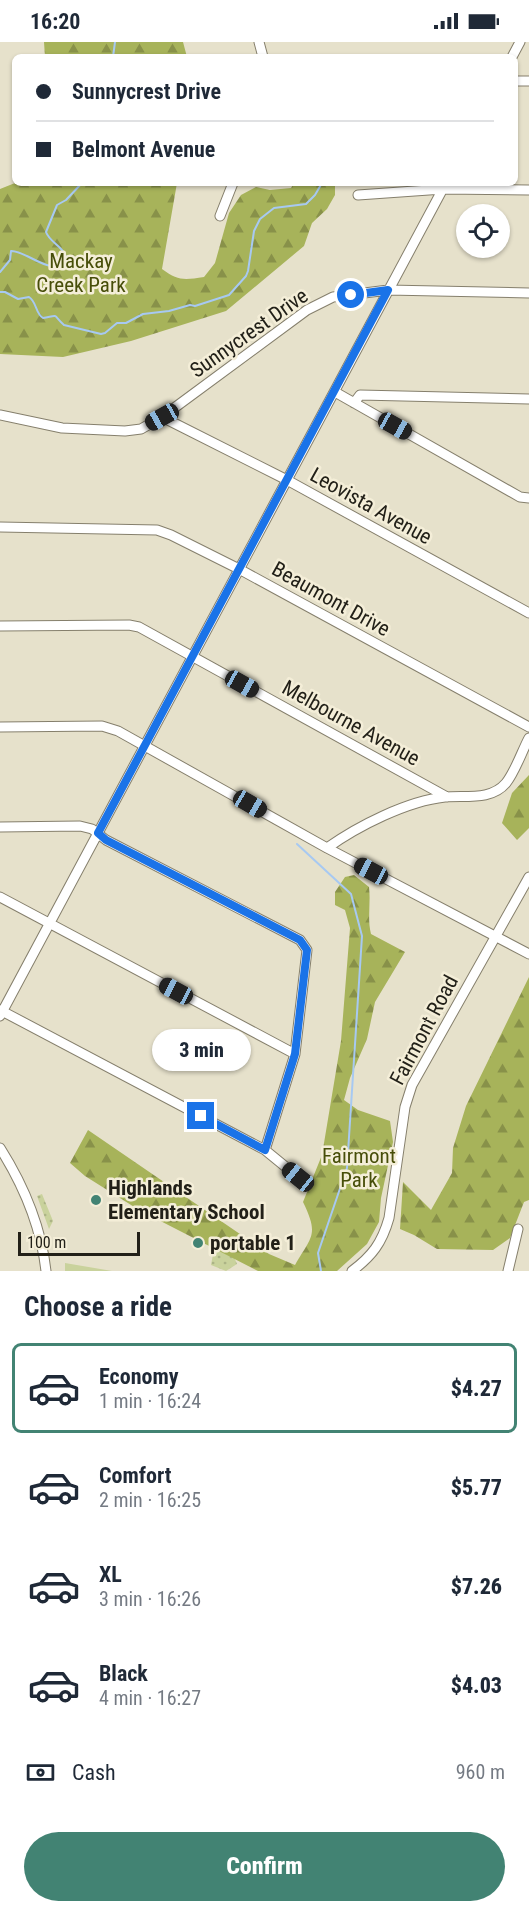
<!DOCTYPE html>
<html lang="en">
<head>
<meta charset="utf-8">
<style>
	:root { --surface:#fff; --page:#f2f2f3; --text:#1f2937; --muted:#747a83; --line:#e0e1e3; --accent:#428373 }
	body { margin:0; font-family:"Roboto Condensed",sans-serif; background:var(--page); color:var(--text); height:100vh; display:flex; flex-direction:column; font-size:22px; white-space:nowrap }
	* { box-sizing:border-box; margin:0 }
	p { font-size:20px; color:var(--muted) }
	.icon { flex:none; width:33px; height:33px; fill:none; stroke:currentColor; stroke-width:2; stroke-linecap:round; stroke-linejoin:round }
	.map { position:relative; height:1229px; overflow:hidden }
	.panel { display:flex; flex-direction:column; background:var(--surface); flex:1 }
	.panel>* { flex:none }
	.top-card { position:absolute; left:12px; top:12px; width:506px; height:132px; border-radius:9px; box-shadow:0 2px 4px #0004; display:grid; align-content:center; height:132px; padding:0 24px; background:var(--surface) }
	.buttons { position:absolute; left:456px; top:162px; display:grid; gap:12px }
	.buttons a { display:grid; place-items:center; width:54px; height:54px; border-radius:50%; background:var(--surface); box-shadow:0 2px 4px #0004; font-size:30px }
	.scale { position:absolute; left:18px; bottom:15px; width:122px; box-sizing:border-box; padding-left:6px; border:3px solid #222018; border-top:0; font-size:16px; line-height:21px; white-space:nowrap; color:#222018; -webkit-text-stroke:4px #f4eed8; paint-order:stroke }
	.end { position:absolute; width:27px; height:27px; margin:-14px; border:8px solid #1a73e8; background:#fff; box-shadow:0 0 0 3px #fff }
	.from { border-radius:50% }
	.bubble { position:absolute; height:42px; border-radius:21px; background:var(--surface); box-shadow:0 2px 4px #0004; font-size:20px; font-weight:800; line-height:42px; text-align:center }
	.car { position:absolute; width:18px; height:36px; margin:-18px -9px; border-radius:8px; box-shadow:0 0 4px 2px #0007; background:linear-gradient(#222 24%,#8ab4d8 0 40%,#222 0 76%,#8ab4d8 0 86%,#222 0) }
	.top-card b { display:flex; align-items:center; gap:21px; height:57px; font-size:22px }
	.top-card b+b { border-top:2px solid var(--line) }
	.top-card i { width:15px; height:15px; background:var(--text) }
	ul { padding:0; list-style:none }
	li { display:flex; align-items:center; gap:18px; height:90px; margin:0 12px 9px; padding:0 12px; border:3px solid transparent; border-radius:9px }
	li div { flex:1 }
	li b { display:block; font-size:22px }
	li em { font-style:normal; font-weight:800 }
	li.selected { border-color:var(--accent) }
	li>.icon { width:54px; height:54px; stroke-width:1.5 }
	h2 { padding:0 24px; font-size:27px; line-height:72px }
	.pay { display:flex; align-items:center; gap:15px; height:66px; padding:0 24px; font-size:22px }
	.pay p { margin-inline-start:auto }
	.button { display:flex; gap:12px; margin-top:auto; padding:12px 24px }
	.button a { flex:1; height:69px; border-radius:36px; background:var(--accent); color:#fff; font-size:24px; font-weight:800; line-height:69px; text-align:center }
	.status { display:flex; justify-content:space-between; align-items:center; height:42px; padding:0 30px; background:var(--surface); direction:ltr }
	.status svg { height:16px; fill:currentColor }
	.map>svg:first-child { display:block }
</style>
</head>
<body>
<div class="status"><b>16:20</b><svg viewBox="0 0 49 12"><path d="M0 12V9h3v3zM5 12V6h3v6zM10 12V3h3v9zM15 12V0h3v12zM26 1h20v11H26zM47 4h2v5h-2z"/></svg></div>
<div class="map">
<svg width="529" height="1229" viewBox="0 0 529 1229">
	<defs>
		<pattern id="green-dots" width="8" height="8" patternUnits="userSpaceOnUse" patternTransform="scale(1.5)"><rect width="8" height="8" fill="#c9d29c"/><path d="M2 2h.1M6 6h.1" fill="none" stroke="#acb486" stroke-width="1.8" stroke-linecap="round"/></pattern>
		<pattern id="forest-firs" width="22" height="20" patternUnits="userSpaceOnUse" patternTransform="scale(1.5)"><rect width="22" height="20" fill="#a7b35a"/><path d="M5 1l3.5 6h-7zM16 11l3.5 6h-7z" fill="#889149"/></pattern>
	</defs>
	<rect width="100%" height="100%" fill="#e6e1cb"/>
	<!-- green -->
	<path fill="url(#green-dots)" d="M 42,1152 L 53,1179 L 49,1187 L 37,1154 Z
		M 214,1207 L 234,1215 L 237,1222 L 226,1229 L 211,1223 Z"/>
	<!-- forest -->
	<path fill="url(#forest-firs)" d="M 44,0 L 183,0 L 187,15 L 45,15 Z
		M 15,141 L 177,141 L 162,227 C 178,239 184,238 204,235 L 215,221 L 229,171 L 241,153 L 256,145 L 270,148 L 291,146 L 294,141 L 335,141 L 335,153 L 327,167 L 312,181 L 304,204 L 226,269 L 131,299 L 63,315 L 0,312 L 0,147 Z
		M 529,733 L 529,786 L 517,798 L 502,781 L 512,751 Z
		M 354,833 L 369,845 C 371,861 367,876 371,892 L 405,910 L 375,960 L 367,997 L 350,1036 L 344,1058 L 358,1068 L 390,1079 L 393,1100 L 381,1156 L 379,1180 L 367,1202 L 337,1229 L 258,1229 L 139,1168 L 85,1134 L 70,1121 L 88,1088 L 269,1212 L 295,1223 C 312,1194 319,1193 303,1160 L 322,1113 L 341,999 L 350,886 L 345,868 L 335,863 L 335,850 L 345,835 Z
		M 529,935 L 529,1158 L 524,1160 L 510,1196 L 493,1208 L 437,1207 L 414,1193 L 400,1187 L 403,1140 L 431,1168 L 452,1131 L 453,1106 L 466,1064 Z"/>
	<!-- pitch -->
	<path fill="#c9d29c" d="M 65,1221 L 112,1229 L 65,1229 Z"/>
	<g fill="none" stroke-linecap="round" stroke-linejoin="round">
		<!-- stream -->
		<path stroke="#a7c9f2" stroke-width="2" d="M 113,15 L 115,0
			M 0,230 L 10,218 L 11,209 C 27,208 55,239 66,215 C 63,204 50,201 46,190 L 57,163 L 66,158 L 82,141
			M 0,250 L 5,250 L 18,257 L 29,255 C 37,260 35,271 43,276 C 60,273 52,272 64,283 L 101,292 L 105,291 L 117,281 L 126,281 L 143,272 L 169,269 L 190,263 L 195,264 L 229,253 L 246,234 L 248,229 L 254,189 L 260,177 L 274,166 L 306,162 L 315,153 L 322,141
			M 297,802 L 351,852 L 362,894 L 347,1126 L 318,1211 L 321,1229"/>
		<defs>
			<path id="minor" d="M 259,0 L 263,15
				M 512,15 L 520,0
				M 514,39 L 529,39
				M 358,153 L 443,147 L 529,148
				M 220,174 L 233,141
				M 335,350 L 520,455 L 529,456
				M 354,361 L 360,353 L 529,357
				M 0,373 L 62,386 L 125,389 L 141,387 L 162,375 L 307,268 L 333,255 L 388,248 L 529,251
				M 162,375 L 287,438 L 529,571
				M 0,485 L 157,488 L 171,493 L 239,527 L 529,685
				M 0,584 L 129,583 L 139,585 L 447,755
				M 0,685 L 102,684 L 118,689 L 327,806 L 529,912
				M 0,785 L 80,784 L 92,787 L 106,798 L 300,898 L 307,908 L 295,1012 L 265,1108
				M 327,806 C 358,784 407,759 445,755 C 465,753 491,759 506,741 C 515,730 522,709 529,696
				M 0,855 L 295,1012
				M 0,968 L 265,1108 L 298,1135
				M 0,974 L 446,141
				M 0,1106 C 24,1144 41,1184 46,1229
				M 352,1229 C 372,1214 382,1201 389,1176 L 405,1065 L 412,1043 L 529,835
				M 508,1229 L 518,1187"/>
		</defs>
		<!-- minor casing -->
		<use href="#minor" stroke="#857f6c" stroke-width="11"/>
		<!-- minor -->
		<use href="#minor" stroke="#fff" stroke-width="9"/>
	</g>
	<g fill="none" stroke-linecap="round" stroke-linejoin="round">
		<!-- route -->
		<path stroke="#1a73e8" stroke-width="8" d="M 201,1074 L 265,1108 L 295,1012 L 307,908 L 300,898 L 106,798 L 98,791 L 388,248 L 351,253"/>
	</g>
	<!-- markers -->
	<g fill="#428373" stroke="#f4eed8" stroke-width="2">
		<circle cx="96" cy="1158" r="6"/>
		<circle cx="198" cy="1201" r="6"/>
	</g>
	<g text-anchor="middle" stroke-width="5" stroke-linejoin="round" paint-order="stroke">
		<!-- park labels -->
		<g font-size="21" fill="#474e09" stroke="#f4eed8">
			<text x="81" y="226">Mackay<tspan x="81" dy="24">Creek Park</tspan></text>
			<text x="359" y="1121">Fairmont<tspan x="359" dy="24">Park</tspan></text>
		</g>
		<!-- street labels -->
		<g font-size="21" fill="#222018" stroke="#f4eed8">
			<text transform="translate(249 291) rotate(-35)" y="7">Sunnycrest Drive</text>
			<text transform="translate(371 464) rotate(29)" y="7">Leovista Avenue</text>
			<text transform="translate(331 557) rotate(29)" y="7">Beaumont Drive</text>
			<text transform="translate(351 681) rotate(29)" y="7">Melbourne Avenue</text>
			<text transform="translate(424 988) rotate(-62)" y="7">Fairmont Road</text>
		</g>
		<!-- poi labels -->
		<g font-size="21" font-weight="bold" fill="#222018" stroke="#f4eed8" text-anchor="start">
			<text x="108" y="1153">Highlands<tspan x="108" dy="24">Elementary School</tspan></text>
			<text x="210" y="1208">portable 1</text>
		</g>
	</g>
</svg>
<div class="buttons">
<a><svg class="icon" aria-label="locate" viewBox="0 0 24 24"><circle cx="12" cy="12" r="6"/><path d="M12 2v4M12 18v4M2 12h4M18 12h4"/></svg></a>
</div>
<div class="scale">100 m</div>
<i class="end from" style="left:351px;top:253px"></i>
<i class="end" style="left:201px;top:1074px"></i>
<div class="bubble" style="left:152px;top:987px;width:99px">3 min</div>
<i class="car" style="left:162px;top:375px;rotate:241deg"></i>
<i class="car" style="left:395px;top:384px;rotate:119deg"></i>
<i class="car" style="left:242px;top:642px;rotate:119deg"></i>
<i class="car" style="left:250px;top:762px;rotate:120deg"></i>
<i class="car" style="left:371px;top:829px;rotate:298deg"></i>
<i class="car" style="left:176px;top:949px;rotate:298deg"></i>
<i class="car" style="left:298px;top:1135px;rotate:309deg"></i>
<div class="top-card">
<b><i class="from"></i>Sunnycrest Drive</b>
<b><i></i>Belmont Avenue</b>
</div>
</div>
<section class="panel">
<h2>Choose a ride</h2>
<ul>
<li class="selected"><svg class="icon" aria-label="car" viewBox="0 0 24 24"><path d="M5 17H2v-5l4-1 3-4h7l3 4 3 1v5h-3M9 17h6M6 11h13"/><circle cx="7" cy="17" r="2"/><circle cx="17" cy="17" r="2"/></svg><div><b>Economy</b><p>1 min · 16:24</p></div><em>$4.27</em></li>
<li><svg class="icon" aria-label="car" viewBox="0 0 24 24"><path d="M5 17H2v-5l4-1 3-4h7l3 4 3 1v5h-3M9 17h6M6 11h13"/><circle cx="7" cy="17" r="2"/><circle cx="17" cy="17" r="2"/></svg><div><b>Comfort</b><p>2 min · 16:25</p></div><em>$5.77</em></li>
<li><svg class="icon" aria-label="car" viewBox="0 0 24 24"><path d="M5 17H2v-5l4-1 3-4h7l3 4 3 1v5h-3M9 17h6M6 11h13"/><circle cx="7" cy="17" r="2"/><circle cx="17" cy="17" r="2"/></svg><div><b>XL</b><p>3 min · 16:26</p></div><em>$7.26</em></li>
<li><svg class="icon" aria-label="car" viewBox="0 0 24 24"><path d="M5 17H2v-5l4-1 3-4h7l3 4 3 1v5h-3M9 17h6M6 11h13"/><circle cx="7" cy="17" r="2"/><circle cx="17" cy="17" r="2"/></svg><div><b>Black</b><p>4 min · 16:27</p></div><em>$4.03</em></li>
</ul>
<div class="pay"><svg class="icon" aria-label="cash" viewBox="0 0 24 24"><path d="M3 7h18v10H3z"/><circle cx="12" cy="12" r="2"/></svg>Cash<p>960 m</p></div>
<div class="button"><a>Confirm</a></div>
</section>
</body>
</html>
